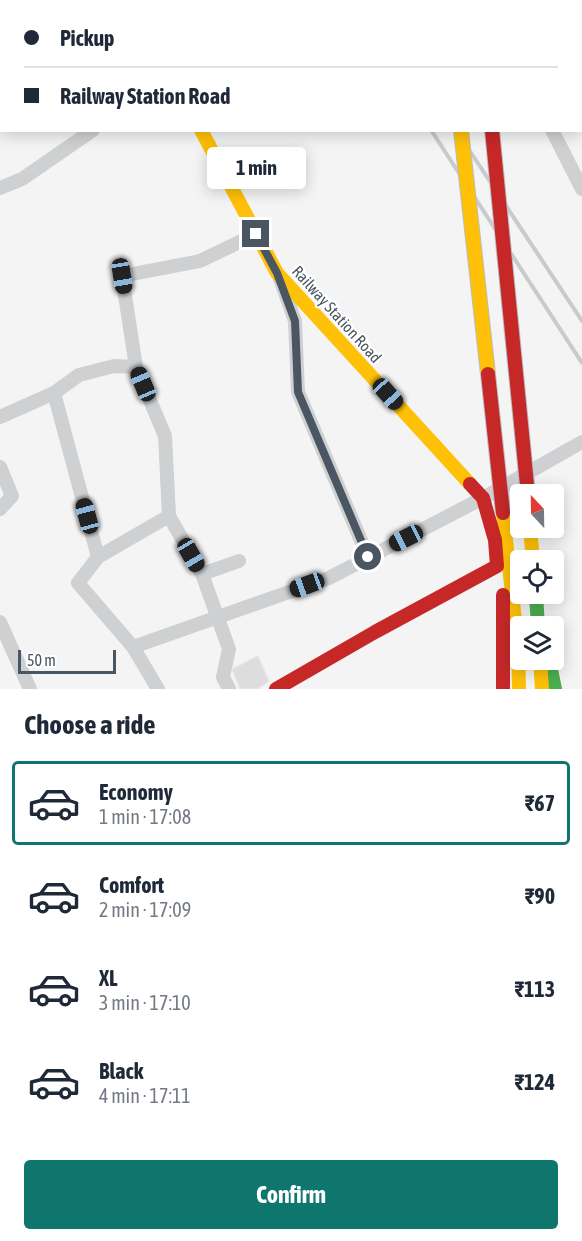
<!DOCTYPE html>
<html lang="en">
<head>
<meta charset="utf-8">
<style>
	:root { --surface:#fff; --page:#f6f6f7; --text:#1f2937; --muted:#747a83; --line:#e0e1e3; --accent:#0f766e }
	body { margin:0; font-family:"Asap Condensed",sans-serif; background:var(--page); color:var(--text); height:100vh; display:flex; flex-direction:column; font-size:22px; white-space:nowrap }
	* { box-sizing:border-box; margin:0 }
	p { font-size:20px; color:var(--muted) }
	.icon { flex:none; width:33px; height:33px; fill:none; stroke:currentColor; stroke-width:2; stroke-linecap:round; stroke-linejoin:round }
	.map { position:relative; height:689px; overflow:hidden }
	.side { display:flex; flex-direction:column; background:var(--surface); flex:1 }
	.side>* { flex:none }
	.guide { position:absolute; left:0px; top:0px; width:582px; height:132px; box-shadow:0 3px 15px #0003; display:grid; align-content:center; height:132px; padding:0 24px; background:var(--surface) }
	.needle { width:39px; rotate:338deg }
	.fabs { position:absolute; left:510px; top:484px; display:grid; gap:12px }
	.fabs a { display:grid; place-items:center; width:54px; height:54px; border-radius:6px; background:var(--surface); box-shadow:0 3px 15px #0003; font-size:30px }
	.scale { position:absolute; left:18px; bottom:15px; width:98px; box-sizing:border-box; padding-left:6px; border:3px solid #4a5661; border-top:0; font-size:16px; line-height:21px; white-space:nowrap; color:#4a5661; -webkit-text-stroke:4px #fff; paint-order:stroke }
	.end { position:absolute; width:27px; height:27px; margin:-14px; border:8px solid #4a5661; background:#fff; box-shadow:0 0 0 3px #fff }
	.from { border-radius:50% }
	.bubble { position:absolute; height:42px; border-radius:6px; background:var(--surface); box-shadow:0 3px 15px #0003; font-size:20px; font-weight:700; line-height:42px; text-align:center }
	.car { position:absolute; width:18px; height:36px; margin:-18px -9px; border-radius:8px; box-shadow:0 0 4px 2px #0007; background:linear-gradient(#222 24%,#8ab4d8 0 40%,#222 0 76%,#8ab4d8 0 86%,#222 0) }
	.guide b { display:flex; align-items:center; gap:21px; height:57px; font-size:22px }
	.guide b+b { border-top:2px solid var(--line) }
	.guide i { width:15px; height:15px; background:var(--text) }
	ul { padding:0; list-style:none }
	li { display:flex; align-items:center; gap:18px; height:84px; margin:0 12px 9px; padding:0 12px; border:3px solid transparent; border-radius:6px }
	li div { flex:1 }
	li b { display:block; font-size:22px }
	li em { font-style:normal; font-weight:700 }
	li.selected { border-color:var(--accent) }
	li>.icon { width:54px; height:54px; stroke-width:1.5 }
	h2 { padding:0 24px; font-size:27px; line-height:72px }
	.primary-button { display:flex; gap:12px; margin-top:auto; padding:12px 24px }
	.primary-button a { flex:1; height:69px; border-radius:6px; background:var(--accent); color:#fff; font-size:24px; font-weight:700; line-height:69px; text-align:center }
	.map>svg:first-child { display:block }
</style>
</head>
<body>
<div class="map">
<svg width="582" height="689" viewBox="0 0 582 689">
	<rect width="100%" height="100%" fill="#f4f4f4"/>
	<!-- building -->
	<path fill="#ddddde" stroke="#e5e6e7" stroke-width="1.5" d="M 258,656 L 269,681 L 257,689 L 240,689 L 232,669 Z"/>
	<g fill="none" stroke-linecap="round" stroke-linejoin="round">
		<!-- street -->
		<path stroke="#ced0d2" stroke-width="14" d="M 494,0 L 494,2
			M 552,130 L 582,189
			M 0,188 L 22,179 L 93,130
			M 280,279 L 295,321 L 298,392 L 368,557
			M 54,393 L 98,557
			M 0,417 L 54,393 L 79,375 L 114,366 L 136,367
			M 0,467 L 12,496 L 0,509
			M 169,516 L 165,436 L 136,367 L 122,276 L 200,261 L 256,234
			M 0,622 L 30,689
			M 133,647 L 329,578 L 483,498 L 582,442
			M 158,689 L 133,647 L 78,583 L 98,557 L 169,516 L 202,574
			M 229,689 L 223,677 L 229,649 L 202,574 L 239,561"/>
		<!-- fast -->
		<path stroke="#4caf50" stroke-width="14" d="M 152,0 L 152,2
			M 536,594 L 538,627
			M 549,660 L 555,689"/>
		<!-- slow -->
		<path stroke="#ffc107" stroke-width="14" d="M 446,0 L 446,2
			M 201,130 L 277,273 L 470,484
			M 503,513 L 518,646 L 519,689
			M 530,528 L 533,561
			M 540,660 L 542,689"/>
		<!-- jam -->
		<path stroke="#c62828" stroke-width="14" d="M 479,0 L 479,2
			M 503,595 L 503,689
			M 276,689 L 375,632 L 497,566 L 495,540 L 483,498 L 470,484"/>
		<!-- rail -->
		<path stroke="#c9cacc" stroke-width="4" d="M 345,0 L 346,2
			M 370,0 L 371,2
			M 431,130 L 582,363
			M 456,130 L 582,321"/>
		<defs>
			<path id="slow-bridge" d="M 461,130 L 488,374"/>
			<path id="jam-bridge" d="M 492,130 L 528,495
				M 488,374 L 503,513"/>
		</defs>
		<!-- slow-bridge casing -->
		<use href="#slow-bridge" stroke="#b9bec3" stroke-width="16" stroke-linecap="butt"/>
		<!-- jam-bridge casing -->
		<use href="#jam-bridge" stroke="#b9bec3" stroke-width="16" stroke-linecap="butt"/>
		<!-- slow-bridge -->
		<use href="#slow-bridge" stroke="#ffc107" stroke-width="14"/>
		<!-- jam-bridge -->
		<use href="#jam-bridge" stroke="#c62828" stroke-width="14"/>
	</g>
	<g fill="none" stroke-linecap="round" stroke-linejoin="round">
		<!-- route -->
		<path stroke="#4a5661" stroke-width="8" d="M 256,234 L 277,273 L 295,321 L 298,392 L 368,557"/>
	</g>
	<g text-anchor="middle" stroke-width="4.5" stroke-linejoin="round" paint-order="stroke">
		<!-- street labels -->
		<g font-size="16" fill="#4a5661" stroke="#fff">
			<text transform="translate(337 314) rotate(48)" y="6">Railway Station Road</text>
		</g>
	</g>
</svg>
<div class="fabs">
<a><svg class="needle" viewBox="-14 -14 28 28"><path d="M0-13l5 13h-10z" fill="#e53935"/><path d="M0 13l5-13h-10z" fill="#747a83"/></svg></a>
<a><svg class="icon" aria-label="locate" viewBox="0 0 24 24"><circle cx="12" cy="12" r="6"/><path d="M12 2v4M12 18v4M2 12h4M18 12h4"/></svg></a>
<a><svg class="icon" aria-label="layers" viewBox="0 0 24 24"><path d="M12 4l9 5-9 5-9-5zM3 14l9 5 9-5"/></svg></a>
</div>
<div class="scale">50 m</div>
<i class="end from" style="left:368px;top:557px"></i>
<i class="end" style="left:256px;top:234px"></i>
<div class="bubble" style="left:207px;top:147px;width:99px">1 min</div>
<i class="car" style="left:122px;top:276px;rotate:171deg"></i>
<i class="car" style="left:143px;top:384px;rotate:337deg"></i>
<i class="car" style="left:388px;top:394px;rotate:138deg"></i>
<i class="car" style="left:87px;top:516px;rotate:345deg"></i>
<i class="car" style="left:406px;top:538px;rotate:243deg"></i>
<i class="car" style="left:191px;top:555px;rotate:150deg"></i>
<i class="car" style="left:307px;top:585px;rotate:250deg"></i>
<div class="guide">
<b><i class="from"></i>Pickup</b>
<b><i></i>Railway Station Road</b>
</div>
</div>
<section class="side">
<h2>Choose a ride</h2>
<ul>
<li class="selected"><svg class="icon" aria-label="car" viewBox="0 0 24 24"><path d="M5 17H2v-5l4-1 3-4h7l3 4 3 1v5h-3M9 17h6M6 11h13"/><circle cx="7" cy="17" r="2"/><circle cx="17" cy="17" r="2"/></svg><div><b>Economy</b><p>1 min · 17:08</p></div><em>₹67</em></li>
<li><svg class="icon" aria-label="car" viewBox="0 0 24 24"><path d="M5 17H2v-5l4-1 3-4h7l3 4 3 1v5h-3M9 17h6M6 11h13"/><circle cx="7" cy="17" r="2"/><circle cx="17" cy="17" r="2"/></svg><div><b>Comfort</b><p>2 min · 17:09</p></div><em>₹90</em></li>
<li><svg class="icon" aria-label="car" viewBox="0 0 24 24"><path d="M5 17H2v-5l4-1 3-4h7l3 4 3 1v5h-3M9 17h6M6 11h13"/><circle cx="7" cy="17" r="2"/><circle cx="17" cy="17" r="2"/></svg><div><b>XL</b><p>3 min · 17:10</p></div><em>₹113</em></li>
<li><svg class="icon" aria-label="car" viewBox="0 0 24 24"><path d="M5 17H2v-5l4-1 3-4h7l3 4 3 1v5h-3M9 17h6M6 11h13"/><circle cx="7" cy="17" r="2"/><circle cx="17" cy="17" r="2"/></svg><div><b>Black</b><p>4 min · 17:11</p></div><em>₹124</em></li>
</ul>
<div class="primary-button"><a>Confirm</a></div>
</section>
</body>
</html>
